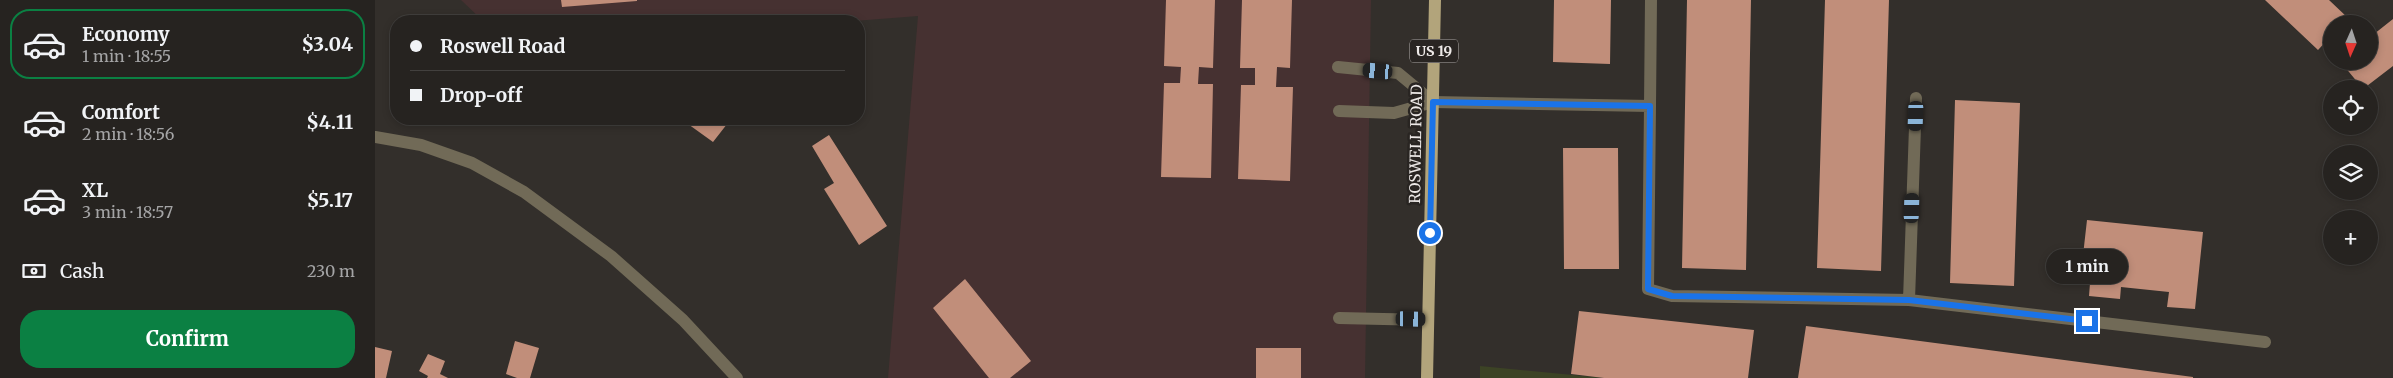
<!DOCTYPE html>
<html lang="en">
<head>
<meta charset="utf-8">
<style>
	:root { --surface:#262320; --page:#2e2b29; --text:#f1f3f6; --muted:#a4a4a5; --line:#42403e; --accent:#0b8043 }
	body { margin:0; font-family:Merriweather,serif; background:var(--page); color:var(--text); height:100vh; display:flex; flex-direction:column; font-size:19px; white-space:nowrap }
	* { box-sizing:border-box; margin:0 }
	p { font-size:16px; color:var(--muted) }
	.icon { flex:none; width:28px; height:28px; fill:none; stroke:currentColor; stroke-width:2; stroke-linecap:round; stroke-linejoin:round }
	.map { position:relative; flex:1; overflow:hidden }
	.sheet { display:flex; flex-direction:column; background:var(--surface); width:375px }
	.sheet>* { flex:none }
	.top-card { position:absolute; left:15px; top:15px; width:475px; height:110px; border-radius:20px; box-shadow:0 2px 8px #0003,0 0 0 1px var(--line); display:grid; align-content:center; height:110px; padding:0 20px; background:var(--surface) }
	.needle { width:32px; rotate:183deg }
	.buttons { position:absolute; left:1948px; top:15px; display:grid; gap:10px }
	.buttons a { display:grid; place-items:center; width:55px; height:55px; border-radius:50%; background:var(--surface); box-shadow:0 2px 8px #0003,0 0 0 1px var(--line); font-size:25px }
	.end { position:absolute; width:22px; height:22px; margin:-11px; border:6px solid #1a73e8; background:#fff; box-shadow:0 0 0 2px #fff }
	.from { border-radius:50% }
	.bubble { position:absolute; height:35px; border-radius:18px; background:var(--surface); box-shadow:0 2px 8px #0003,0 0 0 1px var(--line); font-size:16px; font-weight:700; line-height:35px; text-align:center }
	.car { position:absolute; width:15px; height:30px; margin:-15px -8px; border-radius:6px; box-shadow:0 0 4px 1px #0007; background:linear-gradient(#222 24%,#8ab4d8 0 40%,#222 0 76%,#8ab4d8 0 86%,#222 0) }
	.top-card b { display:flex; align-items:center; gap:18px; height:48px; font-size:19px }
	.top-card b+b { border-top:1px solid var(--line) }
	.top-card i { width:12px; height:12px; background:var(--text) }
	ul { padding:9px 0 0; list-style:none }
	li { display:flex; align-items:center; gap:15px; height:70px; margin:0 10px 8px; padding:0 10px; border:2px solid transparent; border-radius:20px }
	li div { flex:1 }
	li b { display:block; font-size:19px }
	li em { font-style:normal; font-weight:700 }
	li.on { border-color:var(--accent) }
	li>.icon { width:45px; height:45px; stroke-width:1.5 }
	.pay { display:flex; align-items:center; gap:12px; height:55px; padding:0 20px; font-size:19px }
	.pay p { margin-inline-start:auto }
	.button { display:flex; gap:10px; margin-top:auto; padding:10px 20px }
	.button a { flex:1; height:58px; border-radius:20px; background:var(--accent); color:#fff; font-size:20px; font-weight:700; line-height:58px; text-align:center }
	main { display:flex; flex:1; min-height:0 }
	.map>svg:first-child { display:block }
</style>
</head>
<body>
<main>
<section class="sheet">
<ul>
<li class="on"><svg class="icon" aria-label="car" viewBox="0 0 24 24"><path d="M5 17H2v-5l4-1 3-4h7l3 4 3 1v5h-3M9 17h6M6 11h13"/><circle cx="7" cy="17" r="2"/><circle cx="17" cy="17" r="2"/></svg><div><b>Economy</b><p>1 min · 18:55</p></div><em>$3.04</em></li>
<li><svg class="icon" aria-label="car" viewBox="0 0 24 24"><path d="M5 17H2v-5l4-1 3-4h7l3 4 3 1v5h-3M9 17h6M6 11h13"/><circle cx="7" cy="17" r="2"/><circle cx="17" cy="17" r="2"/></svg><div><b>Comfort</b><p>2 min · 18:56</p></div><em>$4.11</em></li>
<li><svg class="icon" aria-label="car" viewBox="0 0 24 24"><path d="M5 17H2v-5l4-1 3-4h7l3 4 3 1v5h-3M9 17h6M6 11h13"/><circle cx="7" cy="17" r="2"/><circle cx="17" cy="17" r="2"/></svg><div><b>XL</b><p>3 min · 18:57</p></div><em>$5.17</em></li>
</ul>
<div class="pay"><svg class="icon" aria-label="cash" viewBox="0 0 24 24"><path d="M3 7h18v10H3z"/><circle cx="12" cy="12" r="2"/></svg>Cash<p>230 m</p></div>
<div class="button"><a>Confirm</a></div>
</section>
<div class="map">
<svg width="2018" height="378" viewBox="0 0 2018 378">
	<rect width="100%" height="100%" fill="#332f2b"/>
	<!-- commercial -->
	<path fill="#463131" d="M 86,0 L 996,0 L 990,378 L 513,378 L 543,16 L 479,21 L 108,21 Z"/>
	<!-- green -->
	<path fill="#3c4325" d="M 1105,366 L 1229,378 L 1105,378 Z"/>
	<!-- building -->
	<path fill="#c18e7a" d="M 186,0 L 262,0 L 262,1 L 187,7 Z
		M 791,0 L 840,0 L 838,68 L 824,67 L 823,84 L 838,84 L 836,178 L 786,177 L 789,83 L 805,83 L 806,67 L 789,66 Z
		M 867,0 L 917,0 L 915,68 L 902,67 L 901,87 L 918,87 L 915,181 L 863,179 L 866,85 L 880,85 L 880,68 L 865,68 Z
		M 1179,0 L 1236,0 L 1235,64 L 1178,62 Z
		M 1312,0 L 1376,0 L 1371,270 L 1307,268 Z
		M 1450,0 L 1514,0 L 1506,271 L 1442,268 Z
		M 1890,0 L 1954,0 L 1973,18 L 1968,24 L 1956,24 L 1956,36 L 1943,50 Z
		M 377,16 L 382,21 L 371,21 Z
		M 2018,19 L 2018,66 L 1988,89 L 1965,61 L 1994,61 L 1994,38 Z
		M 1580,100 L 1645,103 L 1639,286 L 1575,283 Z
		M 306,119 L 356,119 L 338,142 Z
		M 454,135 L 512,226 L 484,245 L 449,189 L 459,183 L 437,146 Z
		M 1188,148 L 1243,148 L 1244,269 L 1189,269 Z
		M 1712,220 L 1828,232 L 1820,309 L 1792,307 L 1794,292 L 1746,287 L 1745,299 L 1714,296 L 1715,283 L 1705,282 Z
		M 590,279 L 656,361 L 635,378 L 614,378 L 558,308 Z
		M 1204,311 L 1379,330 L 1373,378 L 1229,378 L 1196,374 Z
		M 1431,326 L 1818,377 L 1818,378 L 1423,378 Z
		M 140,341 L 164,348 L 155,378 L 142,378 L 131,374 Z
		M 0,347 L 17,351 L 11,378 L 0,378 Z
		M 881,348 L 926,348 L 926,378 L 881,378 Z
		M 53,354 L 70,361 L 65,374 L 73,378 L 52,378 L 53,376 L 44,371 Z"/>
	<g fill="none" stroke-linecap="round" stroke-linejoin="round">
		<!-- service -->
		<path stroke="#716a57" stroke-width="12" d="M 963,67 L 1023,73 L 1058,102
			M 964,111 L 1019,113 L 1058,102
			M 964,318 L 1053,320"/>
		<!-- minor -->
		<path stroke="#716a57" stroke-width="12" d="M 1058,102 L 1275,106 L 1273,289 L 1297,296 L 1534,300 L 1890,342
			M 1275,106 L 1276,0
			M 0,137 L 46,145 L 97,163 L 149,192 L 236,256 L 308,320 L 362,378
			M 1534,300 L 1541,98"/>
		<!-- primary -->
		<path stroke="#b2a47b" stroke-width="12" d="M 1052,378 L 1060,0"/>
	</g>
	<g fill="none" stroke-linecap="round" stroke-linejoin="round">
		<!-- route -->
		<path stroke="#1a73e8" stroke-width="6" d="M 1055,233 L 1058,102 L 1275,106 L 1273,289 L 1297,296 L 1534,300 L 1712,321"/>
	</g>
	<g text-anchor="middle" stroke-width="5" stroke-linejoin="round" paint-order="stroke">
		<!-- shield labels -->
		<rect fill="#292522" stroke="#b2aeac" stroke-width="1" x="1035" y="39.5" width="48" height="23" rx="4"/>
		<g font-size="14" font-weight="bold" fill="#ede9e7">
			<text x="1059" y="56">US 19</text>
		</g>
		<!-- street labels -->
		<g font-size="15" fill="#ede9e7" stroke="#292522">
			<text transform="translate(1041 144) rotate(-89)" y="5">ROSWELL ROAD</text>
		</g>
	</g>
</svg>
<div class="buttons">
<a><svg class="needle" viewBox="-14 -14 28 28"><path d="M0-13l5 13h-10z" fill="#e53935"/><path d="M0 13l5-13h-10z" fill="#a4a4a5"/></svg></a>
<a><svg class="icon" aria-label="locate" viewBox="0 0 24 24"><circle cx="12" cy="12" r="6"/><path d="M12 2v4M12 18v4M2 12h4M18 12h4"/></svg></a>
<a><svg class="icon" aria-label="layers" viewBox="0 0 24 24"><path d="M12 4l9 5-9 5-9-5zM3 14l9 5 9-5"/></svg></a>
<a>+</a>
</div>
<i class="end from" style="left:1055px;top:233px"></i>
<i class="end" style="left:1712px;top:321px"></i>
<div class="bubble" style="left:1671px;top:249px;width:82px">1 min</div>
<i class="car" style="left:1003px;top:71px;rotate:275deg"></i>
<i class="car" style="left:1541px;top:116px;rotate:182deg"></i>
<i class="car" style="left:1537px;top:208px;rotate:2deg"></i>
<i class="car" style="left:1036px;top:319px;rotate:91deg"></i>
<div class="top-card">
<b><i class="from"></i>Roswell Road</b>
<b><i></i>Drop-off</b>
</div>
</div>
</main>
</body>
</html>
